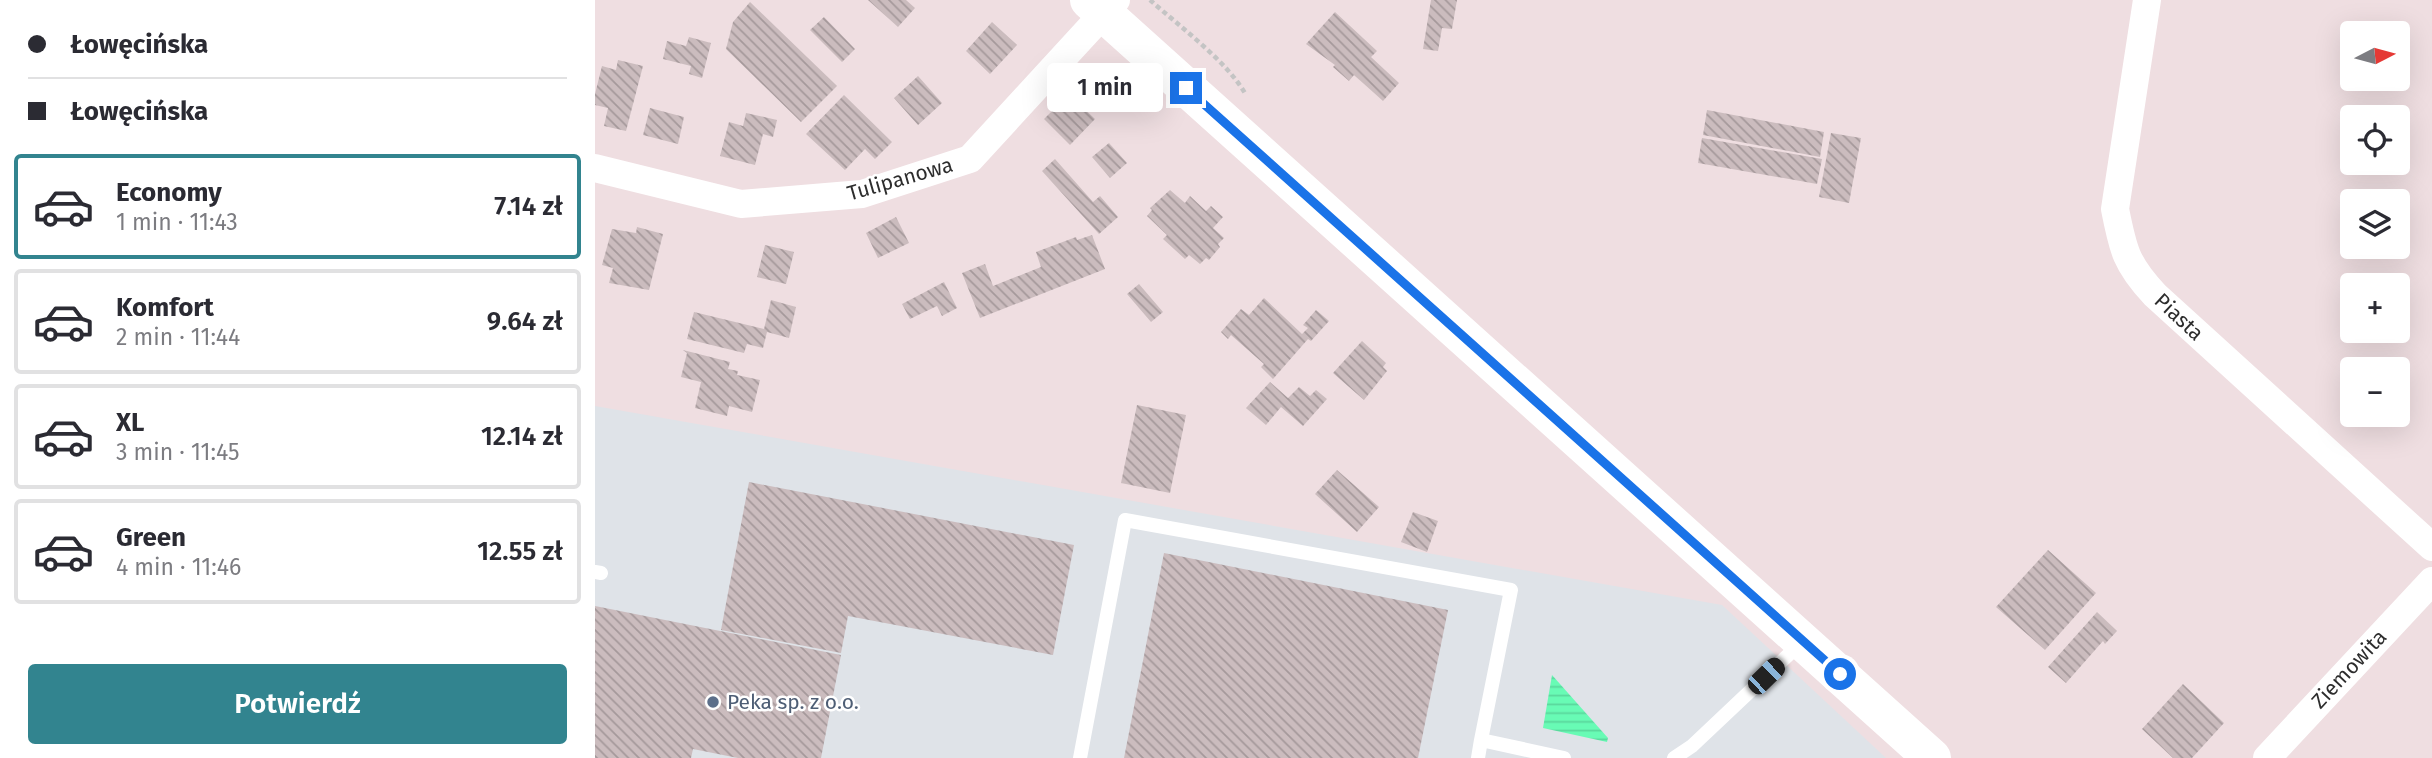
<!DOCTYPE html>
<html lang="pl">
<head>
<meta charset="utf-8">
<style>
	:root { --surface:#fff; --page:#f7f7f7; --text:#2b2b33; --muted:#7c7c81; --line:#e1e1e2; --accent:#32848f }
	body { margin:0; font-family:"Fira Sans",sans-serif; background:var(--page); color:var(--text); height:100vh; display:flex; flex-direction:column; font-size:26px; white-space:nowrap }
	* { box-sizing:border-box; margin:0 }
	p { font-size:23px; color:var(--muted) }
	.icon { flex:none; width:38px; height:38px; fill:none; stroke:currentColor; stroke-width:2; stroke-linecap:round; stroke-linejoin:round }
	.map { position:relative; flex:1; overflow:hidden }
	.drawer { display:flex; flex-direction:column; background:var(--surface); width:595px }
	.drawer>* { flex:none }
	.hud { display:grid; align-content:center; height:154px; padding:0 28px; background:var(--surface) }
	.needle { width:46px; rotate:84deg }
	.tools { position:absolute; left:1745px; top:21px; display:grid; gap:14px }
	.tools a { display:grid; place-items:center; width:70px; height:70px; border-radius:7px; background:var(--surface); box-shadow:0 7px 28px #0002; font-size:35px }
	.end { position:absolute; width:32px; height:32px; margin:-16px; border:9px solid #1a73e8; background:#fff; box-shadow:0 0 0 4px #fff }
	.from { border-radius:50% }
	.bubble { position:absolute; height:49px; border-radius:7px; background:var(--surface); box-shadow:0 7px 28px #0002; font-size:23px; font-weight:600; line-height:49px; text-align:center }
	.car { position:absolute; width:21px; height:42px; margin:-21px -10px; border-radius:9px; box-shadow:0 0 5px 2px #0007; background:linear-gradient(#222 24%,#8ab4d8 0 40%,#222 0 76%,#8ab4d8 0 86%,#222 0) }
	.hud b { display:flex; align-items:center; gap:24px; height:66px; font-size:26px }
	.hud b+b { border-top:2px solid var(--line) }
	.hud i { width:18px; height:18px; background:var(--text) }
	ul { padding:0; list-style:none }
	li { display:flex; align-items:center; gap:21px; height:105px; margin:0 14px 10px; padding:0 14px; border:4px solid var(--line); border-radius:7px }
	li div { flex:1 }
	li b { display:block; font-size:26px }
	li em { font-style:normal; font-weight:600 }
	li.on { border-color:var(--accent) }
	li>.icon { width:63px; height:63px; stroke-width:1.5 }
	.action { display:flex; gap:14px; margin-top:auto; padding:14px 28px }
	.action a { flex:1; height:80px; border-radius:7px; background:var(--accent); color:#fff; font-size:28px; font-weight:600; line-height:80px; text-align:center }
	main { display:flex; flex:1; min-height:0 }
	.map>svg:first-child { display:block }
</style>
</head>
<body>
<main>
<section class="drawer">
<div class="hud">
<b><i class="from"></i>Łowęcińska</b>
<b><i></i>Łowęcińska</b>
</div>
<ul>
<li class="on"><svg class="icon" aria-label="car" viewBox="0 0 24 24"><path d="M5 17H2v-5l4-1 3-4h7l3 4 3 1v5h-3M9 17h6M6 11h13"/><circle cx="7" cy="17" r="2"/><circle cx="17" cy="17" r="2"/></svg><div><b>Economy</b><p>1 min · 11:43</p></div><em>7.14 zł</em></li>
<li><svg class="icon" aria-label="car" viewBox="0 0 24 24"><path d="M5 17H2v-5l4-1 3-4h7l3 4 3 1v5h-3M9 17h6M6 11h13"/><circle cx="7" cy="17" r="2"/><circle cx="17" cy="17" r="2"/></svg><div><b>Komfort</b><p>2 min · 11:44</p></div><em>9.64 zł</em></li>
<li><svg class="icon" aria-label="car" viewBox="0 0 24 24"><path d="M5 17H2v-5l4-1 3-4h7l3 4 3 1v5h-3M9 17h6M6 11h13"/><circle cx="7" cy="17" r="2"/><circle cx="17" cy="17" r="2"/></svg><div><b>XL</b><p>3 min · 11:45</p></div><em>12.14 zł</em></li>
<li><svg class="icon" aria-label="car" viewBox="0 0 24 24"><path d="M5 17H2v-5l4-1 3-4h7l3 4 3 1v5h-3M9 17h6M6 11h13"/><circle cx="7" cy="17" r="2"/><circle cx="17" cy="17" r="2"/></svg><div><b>Green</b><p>4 min · 11:46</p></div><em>12.55 zł</em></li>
</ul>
<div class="action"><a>Potwierdź</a></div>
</section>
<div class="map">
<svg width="1837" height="758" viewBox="0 0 1837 758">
	<defs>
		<pattern id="water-rules" width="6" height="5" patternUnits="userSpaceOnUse" patternTransform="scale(1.75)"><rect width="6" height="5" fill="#68fbb5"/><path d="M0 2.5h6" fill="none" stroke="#5ad79c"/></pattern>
		<pattern id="building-back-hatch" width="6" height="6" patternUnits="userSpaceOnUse" patternTransform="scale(1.75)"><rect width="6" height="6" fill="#cbbcbe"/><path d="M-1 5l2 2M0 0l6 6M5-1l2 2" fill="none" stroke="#a5999b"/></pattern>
	</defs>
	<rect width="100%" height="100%" fill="#efdee1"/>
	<!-- industrial -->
	<path fill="#dfe3e8" d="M 0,406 L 1127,605 L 1291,758 L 0,758 Z"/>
	<!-- water -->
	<path fill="url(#water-rules)" d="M 957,675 L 1013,738 L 1012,742 L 948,728 Z"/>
	<!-- building -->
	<path fill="url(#building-back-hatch)" d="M 273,0 L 311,0 L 320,8 L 303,27 Z
		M 836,0 L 862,0 L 857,29 L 847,28 L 843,51 L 828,49 Z
		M 155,2 L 242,86 L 206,122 L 131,49 L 138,22 Z
		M 740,12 L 782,51 L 776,57 L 804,83 L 788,101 L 759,75 L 754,81 L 738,67 L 740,65 L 711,44 Z
		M 229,17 L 260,49 L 247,62 L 215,30 Z
		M 397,22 L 422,45 L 395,74 L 371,51 Z
		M 94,37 L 116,43 L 107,78 L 94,74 L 96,66 L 68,59 L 72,41 L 91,46 Z
		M 23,60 L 48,66 L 31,131 L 9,126 L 13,108 L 0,105 L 0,94 L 7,66 L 21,70 Z
		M 323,76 L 347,103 L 323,125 L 299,98 Z
		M 249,95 L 297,142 L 280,159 L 270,149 L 250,170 L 211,134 Z
		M 477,97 L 500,119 L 475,145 L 449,119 L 461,107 L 464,110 Z
		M 55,108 L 89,117 L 83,144 L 48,135 Z
		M 1112,110 L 1229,132 L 1225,157 L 1108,135 Z
		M 151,113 L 182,120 L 178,137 L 168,134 L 160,165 L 125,156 L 134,122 L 148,126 Z
		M 1236,133 L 1266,138 L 1254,203 L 1224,197 Z
		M 1107,138 L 1227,159 L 1222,184 L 1103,163 Z
		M 514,143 L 532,163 L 515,178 L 497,157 Z
		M 460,159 L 498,202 L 505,196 L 523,217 L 504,234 L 447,171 Z
		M 575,190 L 590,203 L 595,196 L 611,211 L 616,206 L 628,217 L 618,228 L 629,238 L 623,244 L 625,247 L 614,260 L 611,258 L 605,264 L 594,255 L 590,259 L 568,239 L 572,235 L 552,216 L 557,210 L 555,208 Z
		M 301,217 L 314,243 L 283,258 L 271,233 Z
		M 42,227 L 68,234 L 54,290 L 14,283 L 18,268 L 7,265 L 17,229 L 41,233 Z
		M 497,235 L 510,269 L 385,318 L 367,273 L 390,264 L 398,286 L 446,267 L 441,252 L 481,237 L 482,240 Z
		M 170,245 L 199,252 L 191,284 L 162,277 Z
		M 349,282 L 362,308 L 347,316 L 342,306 L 315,319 L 307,304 Z
		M 544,284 L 568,312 L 556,322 L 532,294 Z
		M 669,298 L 707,334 L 713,328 L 708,325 L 721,310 L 734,321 L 716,341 L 713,339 L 678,379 L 666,367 L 669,364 L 636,335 L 633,339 L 626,332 L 646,309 L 654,315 Z
		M 176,300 L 201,307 L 194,338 L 172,332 L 168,348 L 152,344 L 149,353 L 92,339 L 99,312 L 169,329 Z
		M 767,341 L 791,363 L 788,367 L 792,371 L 769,400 L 738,373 Z
		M 88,350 L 135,362 L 133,369 L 143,371 L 142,375 L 165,380 L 157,412 L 134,406 L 132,416 L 100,408 L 106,382 L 86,377 L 92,353 Z
		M 675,382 L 693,398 L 704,387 L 715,396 L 721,390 L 732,399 L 708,426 L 686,407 L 671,425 L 651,408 Z
		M 542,405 L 591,415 L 575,493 L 526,483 Z
		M 742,470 L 784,507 L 762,532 L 720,494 Z
		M 154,482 L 479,545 L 458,655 L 253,616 L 246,653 L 126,630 Z
		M 818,512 L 843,521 L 832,552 L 806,542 Z
		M 1453,550 L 1501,593 L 1450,650 L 1401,607 Z
		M 569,553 L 853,610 L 823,758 L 529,758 Z
		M 0,606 L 246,655 L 226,758 L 143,758 L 98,749 L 96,758 L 0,758 Z
		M 1502,612 L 1522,631 L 1510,644 L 1508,641 L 1471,683 L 1453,667 Z
		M 1588,684 L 1629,723 L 1597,758 L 1578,758 L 1547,729 Z"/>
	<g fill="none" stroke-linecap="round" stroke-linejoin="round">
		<!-- path -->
		<path stroke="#c4c4c4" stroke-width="4.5" stroke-dasharray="5 3.5" stroke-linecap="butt" d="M 555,0 C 584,26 633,62 651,95"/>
		<!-- lane -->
		<path stroke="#fff" stroke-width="14" d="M 0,572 L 6,573
			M 485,758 L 530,520 L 916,590 L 886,740 L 969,758
			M 883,758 L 886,740
			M 1079,758 L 1097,746 L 1207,642"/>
		<!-- street -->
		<path stroke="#fff" stroke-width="28" d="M 1552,0 L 1520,209 C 1528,250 1531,264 1560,295 L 1837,547
			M 0,168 L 146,204 L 267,194 L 375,159 L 521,0
			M 1672,758 L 1837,581"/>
		<!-- secondary -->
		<path stroke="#fff" stroke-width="38" d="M 494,0 L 1337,758"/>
	</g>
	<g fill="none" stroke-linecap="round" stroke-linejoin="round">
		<!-- route -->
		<path stroke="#1a73e8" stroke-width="9" d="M 591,88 L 1245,674"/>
	</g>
	<!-- markers -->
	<circle fill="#5c6f8a" stroke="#fff" stroke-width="2.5" cx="118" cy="702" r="7"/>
	<g text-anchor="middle" stroke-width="5" stroke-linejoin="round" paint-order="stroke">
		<!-- street labels -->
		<g font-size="21" fill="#2d2d2d" stroke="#fff">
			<text transform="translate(305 179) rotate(-16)" y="7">Tulipanowa</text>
			<text transform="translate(1584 317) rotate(43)" y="7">Piasta</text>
			<text transform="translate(1754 669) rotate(-47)" y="7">Ziemowita</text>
		</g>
		<!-- service labels -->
		<g font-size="21" fill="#4e5e75" stroke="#fff" text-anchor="start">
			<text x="132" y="709">Peka sp. z o.o.</text>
		</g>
	</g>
</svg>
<div class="tools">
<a><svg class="needle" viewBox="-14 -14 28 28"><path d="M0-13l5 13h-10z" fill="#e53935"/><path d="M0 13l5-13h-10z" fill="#7c7c81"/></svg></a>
<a><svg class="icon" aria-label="locate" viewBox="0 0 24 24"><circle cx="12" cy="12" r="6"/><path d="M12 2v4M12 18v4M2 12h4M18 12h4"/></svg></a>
<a><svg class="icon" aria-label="layers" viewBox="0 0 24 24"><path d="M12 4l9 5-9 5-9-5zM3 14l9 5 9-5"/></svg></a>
<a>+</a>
<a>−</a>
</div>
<i class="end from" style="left:1245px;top:674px"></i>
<i class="end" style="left:591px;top:88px"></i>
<div class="bubble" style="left:452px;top:63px;width:116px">1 min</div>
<i class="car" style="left:1171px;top:676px;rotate:46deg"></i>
</div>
</main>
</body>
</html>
